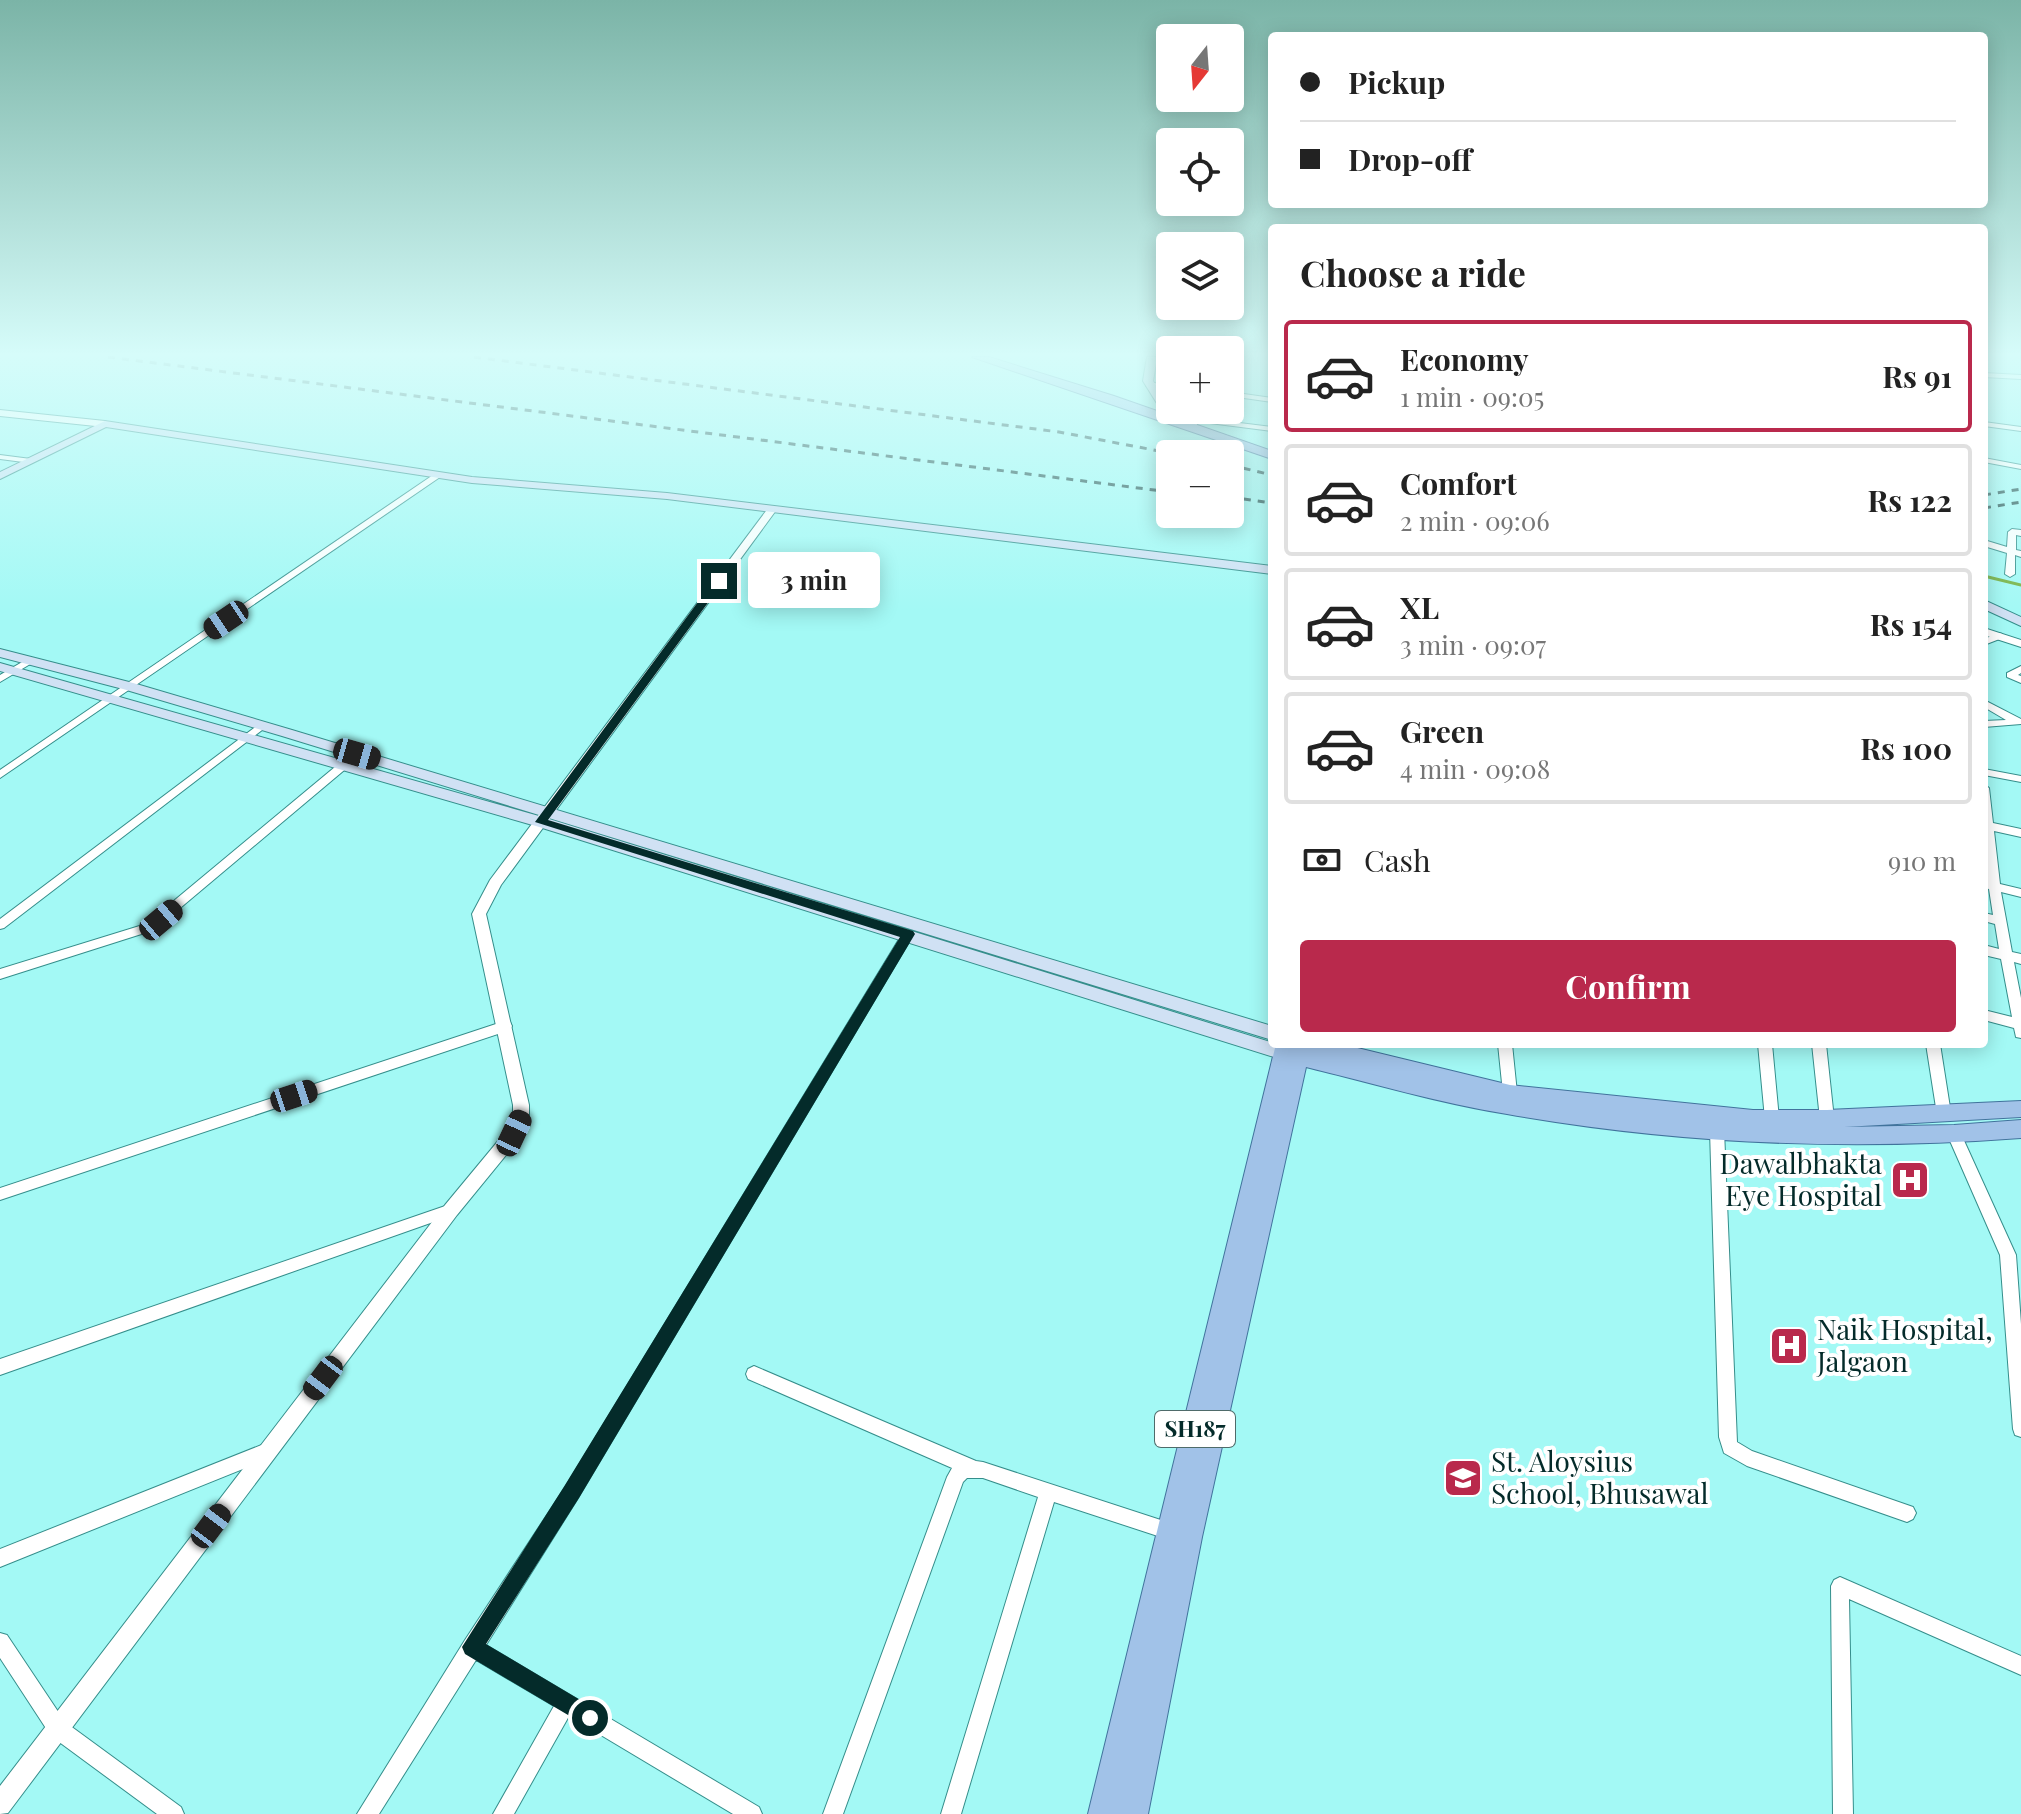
<!DOCTYPE html>
<html lang="en">
<head>
<meta charset="utf-8">
<style>
	:root { --surface:#fff; --page:#f2f2f2; --text:#222; --muted:#767676; --line:#e0e0e0; --accent:#b9294c }
	body { margin:0; font-family:"Playfair Display",serif; background:var(--page); color:var(--text); height:100vh; display:flex; flex-direction:column; font-size:30px; white-space:nowrap }
	* { box-sizing:border-box; margin:0 }
	p { font-size:26px; color:var(--muted) }
	.icon { flex:none; width:44px; height:44px; fill:none; stroke:currentColor; stroke-width:2; stroke-linecap:round; stroke-linejoin:round }
	.map { position:relative; flex:1; overflow:hidden }
	.panel { position:absolute; left:1268px; top:224px; width:720px; height:824px; display:flex; flex-direction:column; background:var(--surface); border-radius:8px; box-shadow:0 4px 20px #0003 }
	.panel>* { flex:none }
	.top-card { position:absolute; left:1268px; top:32px; width:720px; height:176px; border-radius:8px; box-shadow:0 4px 20px #0003; display:grid; align-content:center; height:176px; padding:0 32px; background:var(--surface) }
	.needle { width:52px; rotate:197deg }
	.controls { position:absolute; left:1156px; top:24px; display:grid; gap:16px }
	.controls a { display:grid; place-items:center; width:88px; height:88px; border-radius:8px; background:var(--surface); box-shadow:0 4px 20px #0003; font-size:40px }
	.end { position:absolute; width:36px; height:36px; margin:-18px; border:10px solid #042b2a; background:#fff; box-shadow:0 0 0 4px #fff }
	.from { border-radius:50% }
	.bubble { position:absolute; height:56px; border-radius:8px; background:var(--surface); box-shadow:0 4px 20px #0003; font-size:26px; font-weight:700; line-height:56px; text-align:center }
	.car { position:absolute; width:24px; height:48px; margin:-24px -12px; border-radius:10px; box-shadow:0 0 6px 2px #0007; background:linear-gradient(#222 24%,#8ab4d8 0 40%,#222 0 76%,#8ab4d8 0 86%,#222 0) }
	.top-card b { display:flex; align-items:center; gap:28px; height:76px; font-size:30px }
	.top-card b+b { border-top:2px solid var(--line) }
	.top-card i { width:20px; height:20px; background:var(--text) }
	ul { padding:0; list-style:none }
	li { display:flex; align-items:center; gap:24px; height:112px; margin:0 16px 12px; padding:0 16px; border:4px solid var(--line); border-radius:8px }
	li div { flex:1 }
	li b { display:block; font-size:30px }
	li em { font-style:normal; font-weight:700 }
	li.on { border-color:var(--accent) }
	li>.icon { width:72px; height:72px; stroke-width:1.5 }
	h2 { padding:0 32px; font-size:36px; line-height:96px }
	.pay { display:flex; align-items:center; gap:20px; height:88px; padding:0 32px; font-size:30px }
	.pay p { margin-inline-start:auto }
	.button { display:flex; gap:16px; margin-top:auto; padding:16px 32px }
	.button a { flex:1; height:92px; border-radius:8px; background:var(--accent); color:#fff; font-size:32px; font-weight:700; line-height:92px; text-align:center }
	.map>svg:first-child { display:block }
</style>
</head>
<body>
<div class="map">
<svg width="2021" height="1814" viewBox="0 0 2021 1814">
	<rect width="100%" height="100%" fill="#a3f9f5"/>
	<g fill="none" stroke-linecap="round" stroke-linejoin="round">
		<!-- stream -->
		<path stroke="#78b345" stroke-width="3" d="M 1984,576 L 2021,585"/>
		<defs>
			<path id="minor" d="M 1236,357 L 1243,357 L 1234,381 L 1230,383 L 1230,372 Z
				M 1984,373 L 2021,375 L 2021,379 L 1984,377 Z
				M 1146,382 L 1170,385 L 1170,389 L 1146,386 Z
				M 1230,392 L 1272,398 L 1272,402 L 1230,396 Z
				M 1191,417 L 1272,427 L 1272,431 L 1194,421 L 1190,419 Z
				M 1984,422 L 2021,427 L 2021,431 L 1984,426 Z
				M 0,455 L 31,459 L 35,461 L 31,463 L 0,459 Z
				M 1984,458 L 2021,465 L 2021,469 L 1984,462 Z
				M 436,473 L 443,475 L 0,778 L 0,770 Z
				M 2012,529 L 2021,530 L 2021,536 L 2016,535 L 2016,550 L 2021,551 L 2021,557 L 2015,555 L 2015,574 L 2010,577 L 2005,574 L 2007,553 L 1984,546 L 1984,540 L 2007,547 L 2008,532 Z
				M 1999,633 L 2002,634 L 2002,638 L 1984,645 L 1984,639 Z
				M 29,658 L 34,661 L 32,663 L 0,682 L 0,675 Z
				M 2021,666 L 2021,673 L 2018,675 L 2021,676 L 2021,683 L 2007,677 L 2007,673 Z
				M 1984,700 L 2021,719 L 2021,724 L 1984,727 L 1984,721 L 2006,720 L 1984,707 Z
				M 262,722 L 267,725 L 266,727 L 4,928 L 0,929 L 0,919 Z
				M 357,751 L 362,754 L 361,756 L 154,930 L 0,979 L 0,969 L 146,924 L 353,752 Z
				M 1984,769 L 2021,776 L 2021,782 L 1984,775 Z
				M 1984,784 L 1989,788 L 1993,823 L 2021,829 L 2021,837 L 1994,831 L 2000,884 L 2021,889 L 2021,897 L 2001,892 L 2012,952 L 2021,954 L 2021,964 L 2014,962 L 2021,998 L 2021,1038 L 2016,1037 L 2014,1028 L 1984,1020 L 1984,1010 L 2012,1017 L 2001,959 L 1984,955 L 1984,945 L 1999,949 L 1995,924 L 1984,921 L 1984,913 L 1993,915 L 1989,889 L 1984,888 L 1984,880 L 1988,881 L 1984,844 Z
				M 908,930 L 914,934 L 912,937 L 578,1498 L 486,1645 L 759,1807 L 762,1814 L 733,1814 L 569,1716 L 514,1814 L 493,1814 L 554,1706 L 476,1660 L 379,1814 L 357,1814 L 465,1640 L 566,1486 L 904,931 Z
				M 505,1021 L 510,1022 L 512,1026 L 510,1030 L 0,1200 L 0,1188 Z
				M 1498,1044 L 1512,1044 L 1517,1093 L 1515,1097 L 1510,1098 L 1505,1097 L 1503,1093 Z
				M 1758,1044 L 1772,1044 L 1779,1119 L 1777,1123 L 1772,1125 L 1767,1123 L 1765,1119 Z
				M 1812,1044 L 1826,1044 L 1834,1119 L 1832,1123 L 1827,1125 L 1822,1123 L 1820,1119 Z
				M 1926,1044 L 1940,1044 L 1951,1114 L 1949,1118 L 1944,1120 L 1939,1118 L 1937,1114 Z
				M 1717,1124 L 1722,1126 L 1724,1130 L 1737,1442 L 1752,1451 L 1913,1507 L 1916,1513 L 1913,1519 L 1907,1522 L 1747,1466 L 1724,1453 L 1719,1437 L 1710,1130 L 1712,1126 Z
				M 1954,1128 L 1959,1130 L 1961,1134 L 2016,1255 L 2021,1324 L 2021,1437 L 2015,1435 L 2013,1429 L 2000,1255 L 1947,1134 L 1949,1130 Z
				M 451,1204 L 456,1206 L 458,1210 L 456,1214 L 0,1375 L 0,1359 Z
				M 754,1366 L 976,1461 L 983,1462 L 1176,1525 L 1179,1531 L 1176,1537 L 1170,1540 L 1054,1502 L 961,1814 L 941,1814 L 1038,1497 L 983,1478 L 967,1478 L 963,1482 L 843,1814 L 823,1814 L 947,1477 L 952,1468 L 748,1379 L 746,1374 L 748,1369 Z
				M 264,1444 L 270,1446 L 272,1452 L 270,1458 L 0,1567 L 0,1549 Z
				M 1840,1577 L 2021,1656 L 2021,1675 L 1849,1599 L 1853,1814 L 1833,1814 L 1831,1586 L 1834,1580 Z
				M 0,1633 L 7,1635 L 65,1722 L 181,1807 L 184,1814 L 157,1814 L 51,1736 L 0,1658 Z"/>
			<path id="tertiary" d="M 0,410 L 105,421 L 110,424 L 105,427 L 0,416 Z
				M 769,507 L 777,509 L 501,885 L 486,914 L 529,1105 L 529,1118 L 520,1138 L 457,1215 L 8,1813 L 0,1814 L 0,1786 L 445,1205 L 508,1129 L 513,1118 L 513,1105 L 472,914 L 490,880 Z
				M 1984,628 L 2021,640 L 2021,647 L 1984,635 Z"/>
			<path id="secondary" d="M 1147,357 L 1157,357 L 1153,381 L 1166,401 L 1170,403 L 1170,410 L 1158,405 L 1143,381 Z
				M 1172,410 L 1185,410 L 1198,417 L 1196,430 L 1188,430 L 1189,420 Z
				M 105,421 L 472,477 L 667,493 L 1272,566 L 1272,574 L 667,499 L 472,483 L 106,427 L 0,479 L 0,472 Z
				M 1984,600 L 2021,617 L 2021,626 L 1984,609 Z
				M 0,649 L 133,683 L 292,730 L 1272,1026 L 1272,1040 L 282,736 L 123,689 L 0,657 Z
				M 0,663 L 546,818 L 1293,1049 L 1299,1051 L 1302,1056 L 1299,1061 L 1293,1063 L 536,826 L 0,671 Z"/>
			<path id="primary" d="M 972,357 L 989,357 L 1114,396 L 1272,451 L 1272,459 Z
				M 1276,1044 L 1341,1044 L 1510,1085 L 1753,1110 L 1827,1110 L 2021,1101 L 2021,1117 L 1844,1127 L 1954,1125 L 2021,1120 L 2021,1138 C 1850,1151 1676,1144 1507,1114 C 1439,1103 1372,1083 1306,1067 L 1202,1537 L 1148,1814 L 1088,1814 Z"/>
		</defs>
		<!-- minor casing -->
		<use href="#minor" stroke="#358e8b" stroke-width="2"/>
		<!-- tertiary casing -->
		<use href="#tertiary" stroke="#358e8b" stroke-width="2"/>
		<!-- secondary casing -->
		<use href="#secondary" stroke="#358e8b" stroke-width="2"/>
		<!-- primary casing -->
		<use href="#primary" stroke="#41739c" stroke-width="2"/>
		<!-- minor -->
		<use href="#minor" fill="#fff" fill-rule="evenodd"/>
		<!-- tertiary -->
		<use href="#tertiary" fill="#fff" fill-rule="evenodd"/>
		<!-- secondary -->
		<use href="#secondary" fill="#d0e1f4" fill-rule="evenodd"/>
		<!-- primary -->
		<use href="#primary" fill="#a1c2e8" fill-rule="evenodd"/>
		<!-- rail -->
		<path stroke="#1e4d4c" stroke-width="3" stroke-dasharray="7 7" stroke-linecap="butt" d="M 108,357 L 1170,492
			M 474,357 L 1059,432 L 1175,454
			M 1230,465 L 1272,475
			M 1984,495 L 2021,489
			M 1230,497 L 1272,503
			M 1984,508 L 2021,502"/>
	</g>
	<!-- sky -->
	<linearGradient id="sky" x2="0" y2="1"><stop stop-color="#7bb4a7"/><stop offset="0.58" stop-color="#d6fcfa"/><stop offset="1" stop-color="#d6fcfa" stop-opacity="0"/></linearGradient>
	<rect width="2021" height="611" fill="url(#sky)"/>
	<!-- route -->
	<path fill="#042b2a" d="M 715,579 L 724,581 L 548,820 L 913,931 L 915,934 L 579,1498 L 486,1644 L 597,1710 L 600,1718 L 597,1725 L 590,1728 L 465,1654 L 462,1647 L 565,1485 L 900,937 L 535,822 Z"/>
	<!-- icons -->
	<defs>
		<symbol id="hospital-square" viewBox="-11 -11 22 22"><rect x="-9" y="-9" width="18" height="18" rx="4" fill="#b9294c" stroke="#fff"/><path d="M-5-5h3v3.5h4V-5h3V5h-3V1.5h-4V5h-3Z" fill="#fff"/></symbol>
		<symbol id="school-square" viewBox="-11 -11 22 22"><rect x="-9" y="-9" width="18" height="18" rx="4" fill="#b9294c" stroke="#fff"/><path d="M0-5L7-2L0 1L-7-2ZM-4 1L0 2.5L4 1V4Q0 6-4 4Z" fill="#fff"/></symbol>
	</defs>
	<g fill-rule="evenodd">
		<use href="#hospital-square" x="1888" y="1158" width="44" height="44"/>
		<use href="#hospital-square" x="1767" y="1324" width="44" height="44"/>
		<use href="#school-square" x="1441" y="1456" width="44" height="44"/>
	</g>
	<g text-anchor="middle" stroke-width="8" stroke-linejoin="round" paint-order="stroke">
		<!-- shield labels -->
		<rect fill="#fff" stroke="#4f6b6a" stroke-width="2" x="1155" y="1411" width="80" height="36" rx="6"/>
		<g font-size="22" font-weight="bold" fill="#042b2a">
			<text x="1195" y="1437">SH187</text>
		</g>
		<!-- near-poi labels -->
		<g font-size="28" fill="#042b2a" stroke="#fff" text-anchor="start">
			<text x="1882" y="1174" text-anchor="end">Dawalbhakta<tspan x="1882" dy="32">Eye Hospital</tspan></text>
			<text x="1817" y="1340">Naik Hospital,<tspan x="1817" dy="32">Jalgaon</tspan></text>
			<text x="1491" y="1472">St. Aloysius<tspan x="1491" dy="32">School, Bhusawal</tspan></text>
		</g>
	</g>
</svg>
<div class="controls">
<a><svg class="needle" viewBox="-14 -14 28 28"><path d="M0-13l5 13h-10z" fill="#e53935"/><path d="M0 13l5-13h-10z" fill="#767676"/></svg></a>
<a><svg class="icon" aria-label="locate" viewBox="0 0 24 24"><circle cx="12" cy="12" r="6"/><path d="M12 2v4M12 18v4M2 12h4M18 12h4"/></svg></a>
<a><svg class="icon" aria-label="layers" viewBox="0 0 24 24"><path d="M12 4l9 5-9 5-9-5zM3 14l9 5 9-5"/></svg></a>
<a>+</a>
<a>−</a>
</div>
<i class="end from" style="left:590px;top:1718px"></i>
<i class="end" style="left:719px;top:581px"></i>
<div class="bubble" style="left:748px;top:552px;width:132px">3 min</div>
<i class="car" style="left:226px;top:620px;rotate:236deg"></i>
<i class="car" style="left:357px;top:754px;rotate:106deg"></i>
<i class="car" style="left:161px;top:920px;rotate:50deg"></i>
<i class="car" style="left:294px;top:1096px;rotate:72deg"></i>
<i class="car" style="left:514px;top:1133px;rotate:25deg"></i>
<i class="car" style="left:323px;top:1378px;rotate:217deg"></i>
<i class="car" style="left:211px;top:1526px;rotate:37deg"></i>
<div class="top-card">
<b><i class="from"></i>Pickup</b>
<b><i></i>Drop-off</b>
</div>
<section class="panel">
<h2>Choose a ride</h2>
<ul>
<li class="on"><svg class="icon" aria-label="car" viewBox="0 0 24 24"><path d="M5 17H2v-5l4-1 3-4h7l3 4 3 1v5h-3M9 17h6M6 11h13"/><circle cx="7" cy="17" r="2"/><circle cx="17" cy="17" r="2"/></svg><div><b>Economy</b><p>1 min · 09:05</p></div><em>Rs 91</em></li>
<li><svg class="icon" aria-label="car" viewBox="0 0 24 24"><path d="M5 17H2v-5l4-1 3-4h7l3 4 3 1v5h-3M9 17h6M6 11h13"/><circle cx="7" cy="17" r="2"/><circle cx="17" cy="17" r="2"/></svg><div><b>Comfort</b><p>2 min · 09:06</p></div><em>Rs 122</em></li>
<li><svg class="icon" aria-label="car" viewBox="0 0 24 24"><path d="M5 17H2v-5l4-1 3-4h7l3 4 3 1v5h-3M9 17h6M6 11h13"/><circle cx="7" cy="17" r="2"/><circle cx="17" cy="17" r="2"/></svg><div><b>XL</b><p>3 min · 09:07</p></div><em>Rs 154</em></li>
<li><svg class="icon" aria-label="car" viewBox="0 0 24 24"><path d="M5 17H2v-5l4-1 3-4h7l3 4 3 1v5h-3M9 17h6M6 11h13"/><circle cx="7" cy="17" r="2"/><circle cx="17" cy="17" r="2"/></svg><div><b>Green</b><p>4 min · 09:08</p></div><em>Rs 100</em></li>
</ul>
<div class="pay"><svg class="icon" aria-label="cash" viewBox="0 0 24 24"><path d="M3 7h18v10H3z"/><circle cx="12" cy="12" r="2"/></svg>Cash<p>910 m</p></div>
<div class="button"><a>Confirm</a></div>
</section>
</div>
</body>
</html>
